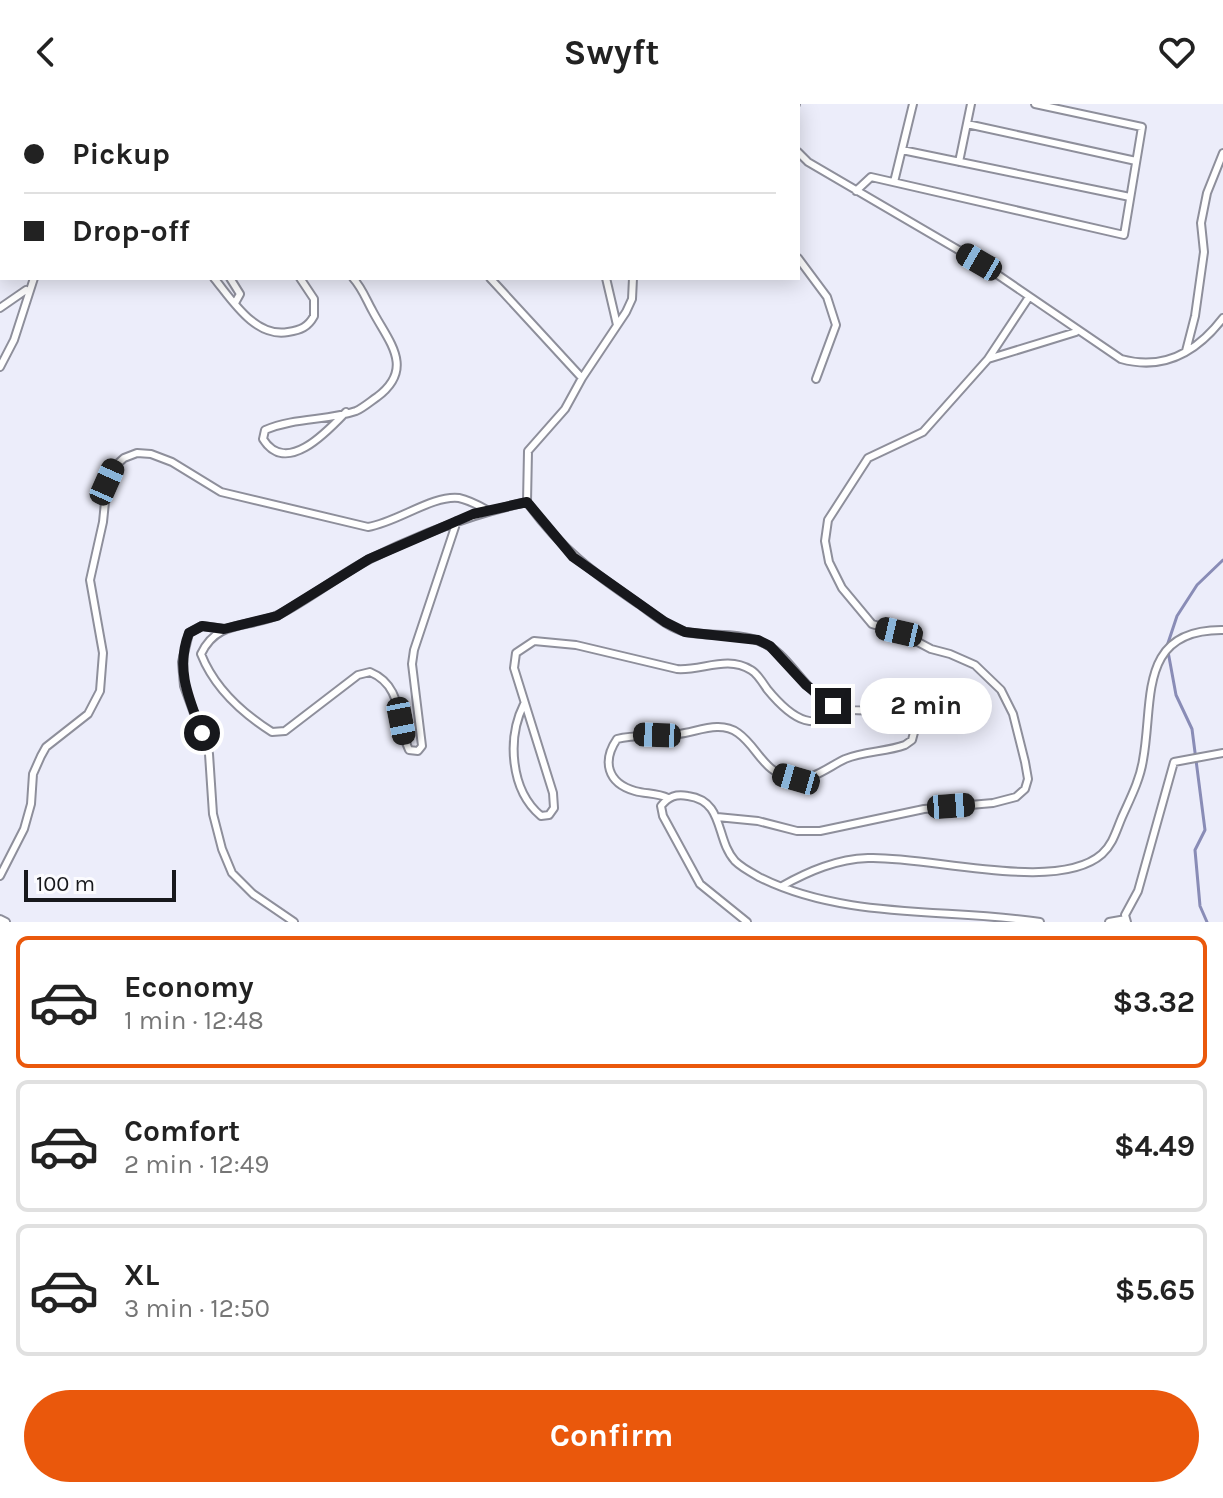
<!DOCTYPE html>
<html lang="en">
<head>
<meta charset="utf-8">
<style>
	:root { --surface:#fff; --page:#f2f2f2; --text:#222; --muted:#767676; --line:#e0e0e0; --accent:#ea580c }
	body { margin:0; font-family:Karla,sans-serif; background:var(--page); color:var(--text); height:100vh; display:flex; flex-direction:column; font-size:30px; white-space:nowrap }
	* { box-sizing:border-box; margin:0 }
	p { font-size:26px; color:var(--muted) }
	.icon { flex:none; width:44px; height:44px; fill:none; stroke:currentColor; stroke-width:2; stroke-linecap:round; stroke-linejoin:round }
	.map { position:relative; height:818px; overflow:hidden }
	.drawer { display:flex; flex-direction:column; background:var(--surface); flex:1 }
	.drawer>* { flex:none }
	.hud { position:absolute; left:0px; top:0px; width:800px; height:176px; box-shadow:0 4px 20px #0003; display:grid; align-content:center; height:176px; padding:0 24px; background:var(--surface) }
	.scale { position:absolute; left:24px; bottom:20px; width:152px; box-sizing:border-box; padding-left:8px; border:4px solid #17181c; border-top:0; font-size:22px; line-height:28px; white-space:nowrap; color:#17181c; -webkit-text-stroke:6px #fbfbfe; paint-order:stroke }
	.end { position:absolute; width:36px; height:36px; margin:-18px; border:10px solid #17181c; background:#fff; box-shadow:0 0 0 4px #fff }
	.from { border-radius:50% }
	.bubble { position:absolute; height:56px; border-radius:28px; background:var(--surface); box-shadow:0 4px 20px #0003; font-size:26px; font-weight:700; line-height:56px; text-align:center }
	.car { position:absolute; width:24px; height:48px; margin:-24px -12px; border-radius:10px; box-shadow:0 0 6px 2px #0007; background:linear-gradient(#222 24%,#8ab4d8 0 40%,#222 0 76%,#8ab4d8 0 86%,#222 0) }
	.hud b { display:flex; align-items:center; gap:28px; height:76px; font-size:30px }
	.hud b+b { border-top:2px solid var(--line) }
	.hud i { width:20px; height:20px; background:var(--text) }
	ul { padding:14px 0 0; list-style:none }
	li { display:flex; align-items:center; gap:24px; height:132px; margin:0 16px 12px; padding:0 8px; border:4px solid var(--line); border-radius:12px }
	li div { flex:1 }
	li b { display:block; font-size:30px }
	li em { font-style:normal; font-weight:700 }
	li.current { border-color:var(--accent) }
	li>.icon { width:72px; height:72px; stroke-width:1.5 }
	.cta { display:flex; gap:16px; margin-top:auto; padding:16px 24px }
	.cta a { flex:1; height:92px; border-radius:48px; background:var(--accent); color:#fff; font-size:32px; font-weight:700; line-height:92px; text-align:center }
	header { display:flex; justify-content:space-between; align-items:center; height:104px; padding:0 24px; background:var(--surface); font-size:36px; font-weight:700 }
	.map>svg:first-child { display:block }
</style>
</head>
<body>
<header><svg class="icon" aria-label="back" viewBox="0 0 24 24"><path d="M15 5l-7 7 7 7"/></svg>Swyft<svg class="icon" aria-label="heart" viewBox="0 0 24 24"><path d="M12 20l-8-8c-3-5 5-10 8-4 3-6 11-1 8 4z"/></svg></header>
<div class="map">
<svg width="1223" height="818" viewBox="0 0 1223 818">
	<rect width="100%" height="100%" fill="#ecedfa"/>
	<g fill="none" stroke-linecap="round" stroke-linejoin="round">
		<!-- stream -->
		<path stroke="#898cb6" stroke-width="3" d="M 50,2 L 51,0
			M 0,117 L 2,116
			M 1207,818 L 1200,802 L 1195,746 L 1205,726 L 1192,625 L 1176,591 L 1167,542 L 1177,512 L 1197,481 L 1223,456"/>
		<defs>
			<path id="lane" d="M 113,0 L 113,2
				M 86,2 L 86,0
				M 163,2 L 164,0
				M 202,2 L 203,0
				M 329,2 L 330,0
				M 389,2 L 392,0
				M 623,2 L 623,0
				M 772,2 L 772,0
				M 795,2 L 796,0
				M 967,20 L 1136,57
				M 902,46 L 1130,93
				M 798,48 L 808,58 L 979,158 L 1121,255 C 1164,267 1197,248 1223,214
				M 959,58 L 971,0
				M 894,78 L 913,0
				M 856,87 L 871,73 L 1124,131 L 1142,23 L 1035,0
				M 798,154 L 827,193 L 836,221 L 816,275
				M 214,174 C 232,196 255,234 288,228 C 301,226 308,223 314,212 L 314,195 L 300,174
				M 230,174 L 240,190 L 235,199
				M 490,174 L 582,274
				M 606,174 L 617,221
				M 633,174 L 632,195 L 626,208 L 582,274 L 565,305 L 528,347 L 527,398 C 560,444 593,469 639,500 C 653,510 669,524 686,528 C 710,533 736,528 759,537 C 789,548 802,586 832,601 C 855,612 885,602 910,609 L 916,621 L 912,636 L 905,641 C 886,648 864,647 845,655 C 828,663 813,677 794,674 C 763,670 759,644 738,629 C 720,616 697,628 678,630 C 657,634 637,630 617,635 C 602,657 607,679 635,687 C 646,690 657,689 668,694
				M 0,204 L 26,186
				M 1186,247 L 1195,212 L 1204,148 L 1201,119 L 1207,89 L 1223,49
				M 988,255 L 1076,228
				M 0,263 L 14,236 L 34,174
				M 346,308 C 327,328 286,372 263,335 L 265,326 C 296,313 327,317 356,307 C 363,304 371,297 377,293 C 416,264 388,237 372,206 C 366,195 362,184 353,174
				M 457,417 L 414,546 L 412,560 L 422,642 L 418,647 L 409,646 C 396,618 404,582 370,568 L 358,571 L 285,627 L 272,628 C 242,609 214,583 201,550 C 218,514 250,525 280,510 C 311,494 339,471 370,455 C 420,430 472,410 527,398
				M 224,525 L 202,522 L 189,529 L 182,558 L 184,582 L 209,650 L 213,710 L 222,745 L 232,769 L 253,790 L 294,818
				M 524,600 C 507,634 510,686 541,712 L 549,711 L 554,704 L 553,689 L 514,564 L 516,549 L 534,537 L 576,541 L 677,565 C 702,567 727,551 751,566 C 757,569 763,579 767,585 C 794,618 813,628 851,605
				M 717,713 L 758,717 L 797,727 L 820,727 L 924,705 L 993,699 L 1016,693 L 1025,685 L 1028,675 L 1025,658 L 1013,610 L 1001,586 L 975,561 L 950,550 L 931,545 L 899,528 L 872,520 L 842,484 L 829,458 L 825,437 L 828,416 L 868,354 L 923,328 L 988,255 L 1029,193
				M 0,772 L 24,725 L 31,700 L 33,670 L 41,652 L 46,643 L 88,610 L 100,587 L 103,549 L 90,476 L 103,418 L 107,378 L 114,363 L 124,354 L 137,349 L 151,350 L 172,358 L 221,388 L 368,423 C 398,418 432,391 459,394 C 469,396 480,402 489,407
				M 782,782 C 809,767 837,755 868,754 C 926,751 1057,790 1102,750 C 1113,740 1116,727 1122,713 C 1130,695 1140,676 1143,656 C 1154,597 1137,525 1223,526
				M 0,815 L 6,818
				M 747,818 L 700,780 L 663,712 L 661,702 C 669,692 676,690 688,692 C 725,697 715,735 735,757 C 742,764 752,769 761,774 C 846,816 949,804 1040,818
				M 1109,818 L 1126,815
				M 1127,818 L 1125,811 L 1138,787 L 1174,658 L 1223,649"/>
		</defs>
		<!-- lane casing -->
		<use href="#lane" stroke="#8e8f9b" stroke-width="10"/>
		<!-- lane -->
		<use href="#lane" stroke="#fff" stroke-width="6"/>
	</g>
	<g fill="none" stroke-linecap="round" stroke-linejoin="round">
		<!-- route -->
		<path stroke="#17181c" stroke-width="10" d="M 202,629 C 189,595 175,565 189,529 L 202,522 L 224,525 L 277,512 L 369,455 L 473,410 L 527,398 L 573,453 L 665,518 L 685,528 L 758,536 L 770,542 L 806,581 L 833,602"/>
	</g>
</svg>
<div class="scale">100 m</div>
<i class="end from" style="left:202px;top:629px"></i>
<i class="end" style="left:833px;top:602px"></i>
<div class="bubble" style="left:860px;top:574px;width:132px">2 min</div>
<i class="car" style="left:979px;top:158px;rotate:300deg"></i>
<i class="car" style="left:107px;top:378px;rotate:24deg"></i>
<i class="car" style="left:899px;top:528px;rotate:283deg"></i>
<i class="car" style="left:401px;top:617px;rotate:169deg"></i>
<i class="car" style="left:657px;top:631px;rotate:272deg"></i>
<i class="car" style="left:796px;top:675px;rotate:286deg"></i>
<i class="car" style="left:951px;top:702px;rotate:86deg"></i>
<div class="hud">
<b><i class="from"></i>Pickup</b>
<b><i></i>Drop-off</b>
</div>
</div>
<section class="drawer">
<ul>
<li class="current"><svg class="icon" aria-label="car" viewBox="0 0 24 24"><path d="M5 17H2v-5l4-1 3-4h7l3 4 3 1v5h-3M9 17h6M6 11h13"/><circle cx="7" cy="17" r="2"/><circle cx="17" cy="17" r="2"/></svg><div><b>Economy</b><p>1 min · 12:48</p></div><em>$3.32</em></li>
<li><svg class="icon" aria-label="car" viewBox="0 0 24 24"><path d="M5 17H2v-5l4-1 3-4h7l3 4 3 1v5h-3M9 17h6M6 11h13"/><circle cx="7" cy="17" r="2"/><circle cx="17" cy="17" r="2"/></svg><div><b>Comfort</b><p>2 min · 12:49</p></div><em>$4.49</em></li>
<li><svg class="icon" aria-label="car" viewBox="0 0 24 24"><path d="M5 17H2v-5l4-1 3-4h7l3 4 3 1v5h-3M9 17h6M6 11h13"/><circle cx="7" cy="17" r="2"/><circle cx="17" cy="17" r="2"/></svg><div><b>XL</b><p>3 min · 12:50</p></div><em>$5.65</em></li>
</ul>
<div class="cta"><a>Confirm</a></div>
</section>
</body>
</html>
